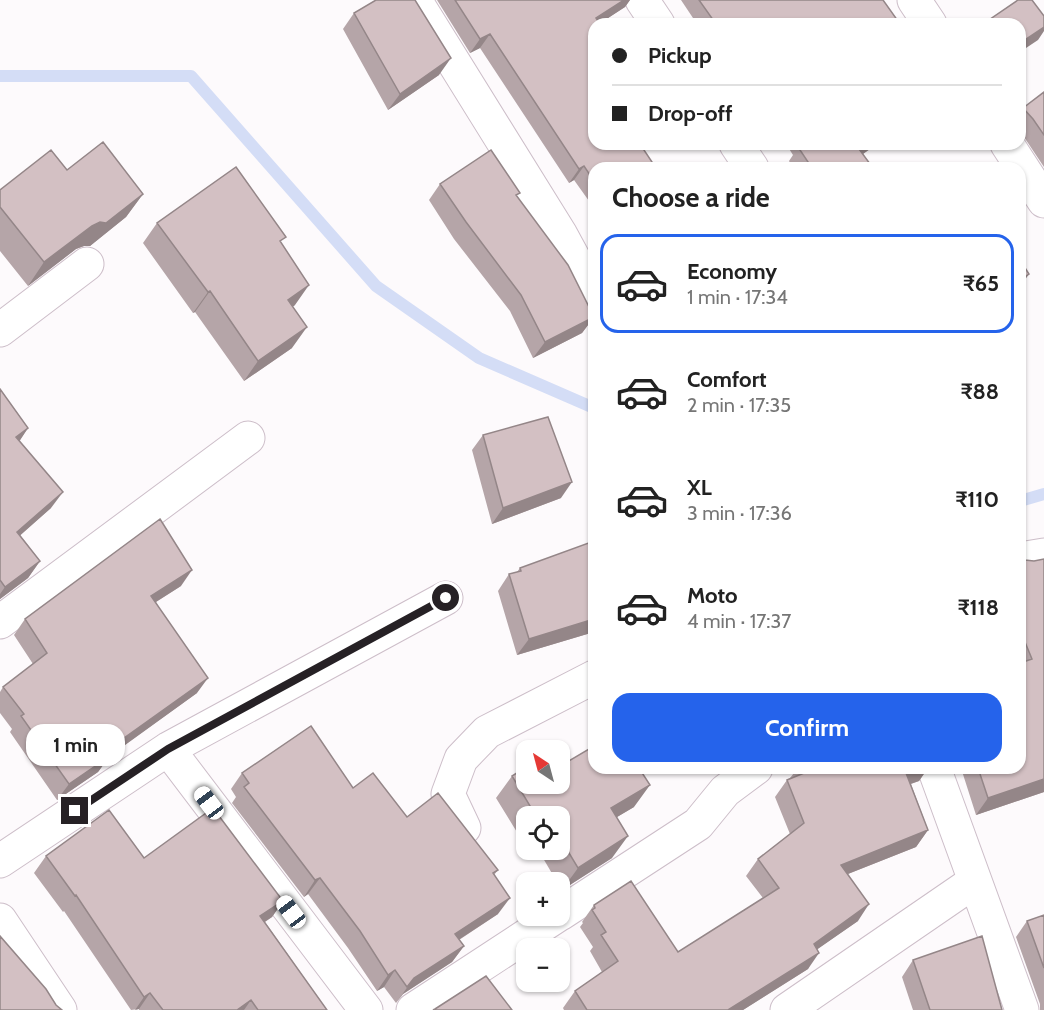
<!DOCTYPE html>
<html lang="en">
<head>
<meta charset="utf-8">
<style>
	:root { --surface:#fff; --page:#f6f6f6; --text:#222; --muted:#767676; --line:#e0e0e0; --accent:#2563eb }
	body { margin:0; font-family:Cabin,sans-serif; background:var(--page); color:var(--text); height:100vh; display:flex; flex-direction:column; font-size:22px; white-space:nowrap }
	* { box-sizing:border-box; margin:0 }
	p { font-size:20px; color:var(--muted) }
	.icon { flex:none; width:33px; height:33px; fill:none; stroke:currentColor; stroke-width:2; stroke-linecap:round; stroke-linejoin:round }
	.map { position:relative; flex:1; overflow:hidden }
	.side { position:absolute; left:588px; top:162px; width:438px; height:612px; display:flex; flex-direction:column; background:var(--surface); border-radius:18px; box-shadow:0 2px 4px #0004 }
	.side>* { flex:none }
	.top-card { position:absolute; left:588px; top:18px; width:438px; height:132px; border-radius:18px; box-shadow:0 2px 4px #0004; display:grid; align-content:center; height:132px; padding:0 24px; background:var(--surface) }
	.needle { width:39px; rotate:324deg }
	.fabs { position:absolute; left:516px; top:740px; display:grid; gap:12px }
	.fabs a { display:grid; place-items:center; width:54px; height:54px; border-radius:12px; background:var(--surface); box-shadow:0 2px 4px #0004; font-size:30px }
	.end { position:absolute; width:27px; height:27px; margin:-14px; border:8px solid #262125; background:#fff; box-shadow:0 0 0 3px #fff }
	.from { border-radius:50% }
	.bubble { position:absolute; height:42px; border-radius:18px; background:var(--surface); box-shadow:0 2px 4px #0004; font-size:20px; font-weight:700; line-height:42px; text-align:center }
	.car { position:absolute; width:18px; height:36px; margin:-18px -9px; border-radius:8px; box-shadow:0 0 4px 2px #0007; background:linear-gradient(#fff 24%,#345 0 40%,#fff 0 76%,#345 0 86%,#fff 0) }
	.top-card b { display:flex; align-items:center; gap:21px; height:57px; font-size:22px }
	.top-card b+b { border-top:2px solid var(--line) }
	.top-card i { width:15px; height:15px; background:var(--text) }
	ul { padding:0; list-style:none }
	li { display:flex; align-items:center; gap:18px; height:99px; margin:0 12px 9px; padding:0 12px; border:3px solid transparent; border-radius:18px }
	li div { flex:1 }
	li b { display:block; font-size:22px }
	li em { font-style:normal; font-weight:700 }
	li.active { border-color:var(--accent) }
	li>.icon { width:54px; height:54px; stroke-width:1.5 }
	h2 { padding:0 24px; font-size:27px; line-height:72px }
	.action { display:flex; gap:12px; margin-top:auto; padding:12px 24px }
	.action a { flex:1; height:69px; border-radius:18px; background:var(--accent); color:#fff; font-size:24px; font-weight:700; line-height:69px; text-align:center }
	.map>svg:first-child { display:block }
</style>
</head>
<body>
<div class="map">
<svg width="1044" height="1010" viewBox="0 0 1044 1010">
	<rect width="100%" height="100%" fill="#fdfafc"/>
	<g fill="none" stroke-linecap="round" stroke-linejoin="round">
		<!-- stream -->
		<path stroke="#d4ddf6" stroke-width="12" d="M 0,76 L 191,76 L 376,286 L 479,358 L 594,408
			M 1020,501 L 1044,494"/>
		<defs>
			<path id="street" d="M 415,0 L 561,235 L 594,296
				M 642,0 L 658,24
				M 914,0 L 930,24
				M 736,144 L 752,168
				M 1007,144 L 1044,201
				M 0,330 L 87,264
				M 1020,559 L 1044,555
				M 0,622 L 248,438
				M 168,749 L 366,1010
				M 934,768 L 1022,1010
				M 464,828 L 448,794 L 461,759 L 487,732 L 594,677
				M 0,861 L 168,749 L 446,598
				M 560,914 L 698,824 L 725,791 L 756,768
				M 0,920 L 60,1010
				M 413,1010 L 558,915
				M 787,1010 L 975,881"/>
		</defs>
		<!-- street casing -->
		<use href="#street" stroke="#cdbec9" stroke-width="35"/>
		<!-- street -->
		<use href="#street" stroke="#fff" stroke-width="33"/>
	</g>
	<!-- wall -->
	<path fill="#b5a5a8" d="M 437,0 L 630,0 L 625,7 L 600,23 L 594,168 L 594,208 L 574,180 L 569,183 L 480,48 L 470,53 Z
		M 681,0 L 883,0 L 898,21 L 896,24 L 697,24 Z
		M 354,13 L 439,75 L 388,110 L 343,29 Z
		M 1044,92 L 1044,167 L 1020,131 L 1020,112 L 1023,108 Z
		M 786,144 L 877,144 L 863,154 L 873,168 L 793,168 L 789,161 L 793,155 Z
		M 67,170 L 143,194 L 126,217 L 90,246 L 84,246 L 76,249 L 28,286 L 0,251 L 0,190 Z
		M 440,184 L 517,197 L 594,317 L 582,333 L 533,358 L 510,311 L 454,239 L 429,200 Z
		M 157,223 L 281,243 L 295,305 L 292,307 L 292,348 L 244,381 L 195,312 L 193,313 L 143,243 Z
		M 0,389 L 28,428 L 19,441 L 51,508 L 20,535 L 40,561 L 28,578 L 0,599 Z
		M 483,435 L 561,498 L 492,524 L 472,450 Z
		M 1020,556 L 1025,560 L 1044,792 L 976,815 L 961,768 L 1020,768 Z
		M 520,568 L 594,632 L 517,655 L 498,591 L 509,574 L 517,572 Z
		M 181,586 L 156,602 L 197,693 L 109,756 L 98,772 L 57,800 L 10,732 L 12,729 L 0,713 L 0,692 L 3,687 L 33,664 L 14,635 L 25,619 Z
		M 562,765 L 634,807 L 617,817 L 612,858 L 562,890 L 560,885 L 560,882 L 557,882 L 540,853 L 533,858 L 527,849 L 560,849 L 560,816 L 526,816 L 526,847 L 496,798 L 512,776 Z
		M 798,768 L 928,768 L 919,781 L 911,784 L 928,830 L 916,847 L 848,874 L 858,921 L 817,949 L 808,969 L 743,1010 L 564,1010 L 563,1008 L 575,991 L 602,972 L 590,951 L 593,947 L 580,927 L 583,923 L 582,922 L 594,905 L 678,952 L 763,898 L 746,876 L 758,859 L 790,834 L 775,797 L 787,780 L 790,778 Z
		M 242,773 L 353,788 L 407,817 L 498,870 L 494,875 L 498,914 L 459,940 L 464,946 L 452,962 L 403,994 L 396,1003 L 384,987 L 377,991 L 348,948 L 308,894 L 304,897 L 232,803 L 236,797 L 231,789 Z
		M 46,856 L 144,858 L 283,901 L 272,917 L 265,922 L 327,1010 L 139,1010 L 139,1009 L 131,1010 L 64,911 L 63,912 L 34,873 Z
		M 1044,915 L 1044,1010 L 1040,1010 L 1040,1004 L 1016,937 L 1027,921 Z
		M 913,960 L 1002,1010 L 913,1010 L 902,977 Z"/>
	<!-- shaded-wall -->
	<path fill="#948688" d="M 624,0 L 630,0 L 625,7 L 599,24 L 596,18 Z
		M 1044,27 L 1044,31 L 1038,40 L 1020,52 L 1020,43 Z
		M 490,34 L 480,48 L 470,53 L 480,39 Z
		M 451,58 L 439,75 L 388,110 L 400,94 Z
		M 867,144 L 877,144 L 850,163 L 859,149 Z
		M 584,166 L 574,180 L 569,183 L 579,169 Z
		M 143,194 L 126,217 L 90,246 L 84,246 L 76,249 L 28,286 L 44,262 L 92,226 L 100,222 Z
		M 1029,274 L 1020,287 L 1020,280 Z
		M 309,285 L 295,305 L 273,321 L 288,300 Z
		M 210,291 L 195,312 L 193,313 L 208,292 Z
		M 594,317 L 582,333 L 533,358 L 545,342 Z
		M 307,327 L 292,348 L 244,381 L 258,361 Z
		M 28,428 L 17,445 L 16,437 Z
		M 572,482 L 561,498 L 492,524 L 503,508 Z
		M 63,492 L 51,508 L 6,548 L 17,532 Z
		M 40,561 L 28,578 L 0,599 L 0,594 L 5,587 Z
		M 192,570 L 181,586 L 140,612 L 151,596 Z
		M 594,619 L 594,632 L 517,655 L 529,639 Z
		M 208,678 L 197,693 L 103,761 L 110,756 L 98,772 L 57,800 L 69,784 L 106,751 Z
		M 920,768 L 928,768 L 919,781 L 895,789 L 906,773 Z
		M 1044,779 L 1044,792 L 976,815 L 988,798 Z
		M 650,785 L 634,807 L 595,830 L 611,808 Z
		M 928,830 L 916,847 L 830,881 L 841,865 Z
		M 628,836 L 612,858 L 562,890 L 578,868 Z
		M 539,849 L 543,849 L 540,853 L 533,858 Z
		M 320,878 L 308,894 L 304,897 L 315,880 Z
		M 510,898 L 498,914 L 443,950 L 455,934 Z
		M 283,901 L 272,917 L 249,932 L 260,916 Z
		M 869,904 L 858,921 L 802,960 L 814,944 Z
		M 464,946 L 452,962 L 403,994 L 396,1003 L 414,978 Z
		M 819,953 L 808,969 L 743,1010 L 728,1010 Z
		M 395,970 L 384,987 L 377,991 L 388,975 Z
		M 150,993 L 139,1009 L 135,1010 L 144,997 Z
		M 251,1000 L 244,1010 L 237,1010 Z"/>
	<!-- building -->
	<path fill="#d3c0c3" stroke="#948688" stroke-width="1.5" d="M 376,0 L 415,0 L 451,58 L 400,94 L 354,13 Z
		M 455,0 L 624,0 L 596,18 L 600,24 L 594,24 L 594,144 L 640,144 L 656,168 L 594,168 L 594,181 L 584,166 L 579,169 L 490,34 L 480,39 Z
		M 699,0 L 883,0 L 898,21 L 894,24 L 716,24 Z
		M 1018,0 L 1032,0 L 1044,16 L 1044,27 L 1020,43 L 1020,24 L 983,24 Z
		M 1044,92 L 1044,135 L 1033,119 L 1023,108 Z
		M 103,142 L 143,194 L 106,223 L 100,222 L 92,226 L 44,262 L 0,207 L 0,190 L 51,150 L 67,170 Z
		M 804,144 L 867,144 L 859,149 L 873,168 L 812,168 L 798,147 Z
		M 491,150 L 520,193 L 516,195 L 568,265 L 594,317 L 545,342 L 521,295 L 466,222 L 440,184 Z
		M 236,167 L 286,237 L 280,241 L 309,285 L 288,300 L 307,327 L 258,361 L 210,291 L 208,292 L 157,223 Z
		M 1020,260 L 1029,274 L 1020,280 Z
		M 0,389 L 28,428 L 16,437 L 63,492 L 17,532 L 40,561 L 5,587 L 0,580 Z
		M 548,417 L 572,482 L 503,508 L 483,435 Z
		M 160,519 L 192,570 L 151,596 L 208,678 L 106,751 L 110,756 L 69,784 L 21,716 L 24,714 L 3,687 L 47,653 L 25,619 Z
		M 594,541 L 594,619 L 529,639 L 509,574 L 521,571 L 520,568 Z
		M 1020,556 L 1025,560 L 1034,561 L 1044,559 L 1044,779 L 988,798 L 978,768 L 1020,768 L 1020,663 L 1032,659 L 1020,630 Z
		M 311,726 L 353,788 L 373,773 L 407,817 L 438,793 L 498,870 L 493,873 L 510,898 L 455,934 L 464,946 L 414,978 L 407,987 L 395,970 L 388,975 L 360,931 L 320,878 L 315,880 L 244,787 L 249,783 L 242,773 Z
		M 594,746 L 594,768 L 639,768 L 650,785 L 611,808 L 628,836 L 578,868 L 560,838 L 560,816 L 536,816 L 512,776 L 526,767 L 526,783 L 560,783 L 560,761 L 562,765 Z
		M 802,768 L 920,768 L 906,773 L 928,830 L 841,865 L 869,904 L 814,944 L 819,953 L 728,1010 L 587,1010 L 575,991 L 618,961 L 601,935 L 606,932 L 592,910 L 595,908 L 594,905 L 631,881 L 678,952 L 779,888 L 758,859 L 804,823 L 787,780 L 804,773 Z
		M 213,808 L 283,901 L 260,916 L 327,1010 L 258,1010 L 251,1000 L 237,1010 L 163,1010 L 150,993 L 144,997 L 76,895 L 75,896 L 46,856 L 109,810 L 144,858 Z
		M 1044,915 L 1044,968 L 1027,921 Z
		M 0,936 L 46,989 L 56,1005 L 62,1010 L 0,1010 Z
		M 982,936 L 1002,1010 L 930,1010 L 913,960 Z
		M 486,976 L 512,1010 L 433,1010 L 435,1009 Z"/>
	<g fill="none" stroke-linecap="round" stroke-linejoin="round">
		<!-- route -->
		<path stroke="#262125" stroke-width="8" d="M 75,811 L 168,749 L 446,598"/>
	</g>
</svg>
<div class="fabs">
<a><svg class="needle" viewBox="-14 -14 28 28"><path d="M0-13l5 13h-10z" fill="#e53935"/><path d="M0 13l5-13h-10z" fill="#767676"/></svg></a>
<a><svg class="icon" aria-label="locate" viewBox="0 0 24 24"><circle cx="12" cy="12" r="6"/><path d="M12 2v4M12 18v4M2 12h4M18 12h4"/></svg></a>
<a>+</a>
<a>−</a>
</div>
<i class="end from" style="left:446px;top:598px"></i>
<i class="end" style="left:75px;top:811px"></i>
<div class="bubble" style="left:26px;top:724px;width:99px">1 min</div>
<i class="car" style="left:209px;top:803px;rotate:323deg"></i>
<i class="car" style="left:291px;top:912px;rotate:323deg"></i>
<div class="top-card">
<b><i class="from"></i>Pickup</b>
<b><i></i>Drop-off</b>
</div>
<section class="side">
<h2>Choose a ride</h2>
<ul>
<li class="active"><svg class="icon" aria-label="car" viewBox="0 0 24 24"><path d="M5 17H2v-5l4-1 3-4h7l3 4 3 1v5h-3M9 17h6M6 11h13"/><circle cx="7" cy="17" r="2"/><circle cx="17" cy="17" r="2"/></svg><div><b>Economy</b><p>1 min · 17:34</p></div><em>₹65</em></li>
<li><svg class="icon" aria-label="car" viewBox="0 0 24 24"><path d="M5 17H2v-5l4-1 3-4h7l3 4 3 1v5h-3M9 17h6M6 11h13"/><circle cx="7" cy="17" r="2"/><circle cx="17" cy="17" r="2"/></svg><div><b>Comfort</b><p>2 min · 17:35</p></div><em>₹88</em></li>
<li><svg class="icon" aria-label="car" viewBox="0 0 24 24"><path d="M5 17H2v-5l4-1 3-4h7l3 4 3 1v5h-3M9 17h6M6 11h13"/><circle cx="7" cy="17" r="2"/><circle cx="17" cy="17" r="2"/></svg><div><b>XL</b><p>3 min · 17:36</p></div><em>₹110</em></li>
<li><svg class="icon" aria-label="car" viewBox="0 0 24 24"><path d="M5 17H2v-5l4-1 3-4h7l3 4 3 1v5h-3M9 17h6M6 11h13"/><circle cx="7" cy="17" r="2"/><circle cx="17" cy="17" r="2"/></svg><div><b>Moto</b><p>4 min · 17:37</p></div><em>₹118</em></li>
</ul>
<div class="action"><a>Confirm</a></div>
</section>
</div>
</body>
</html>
